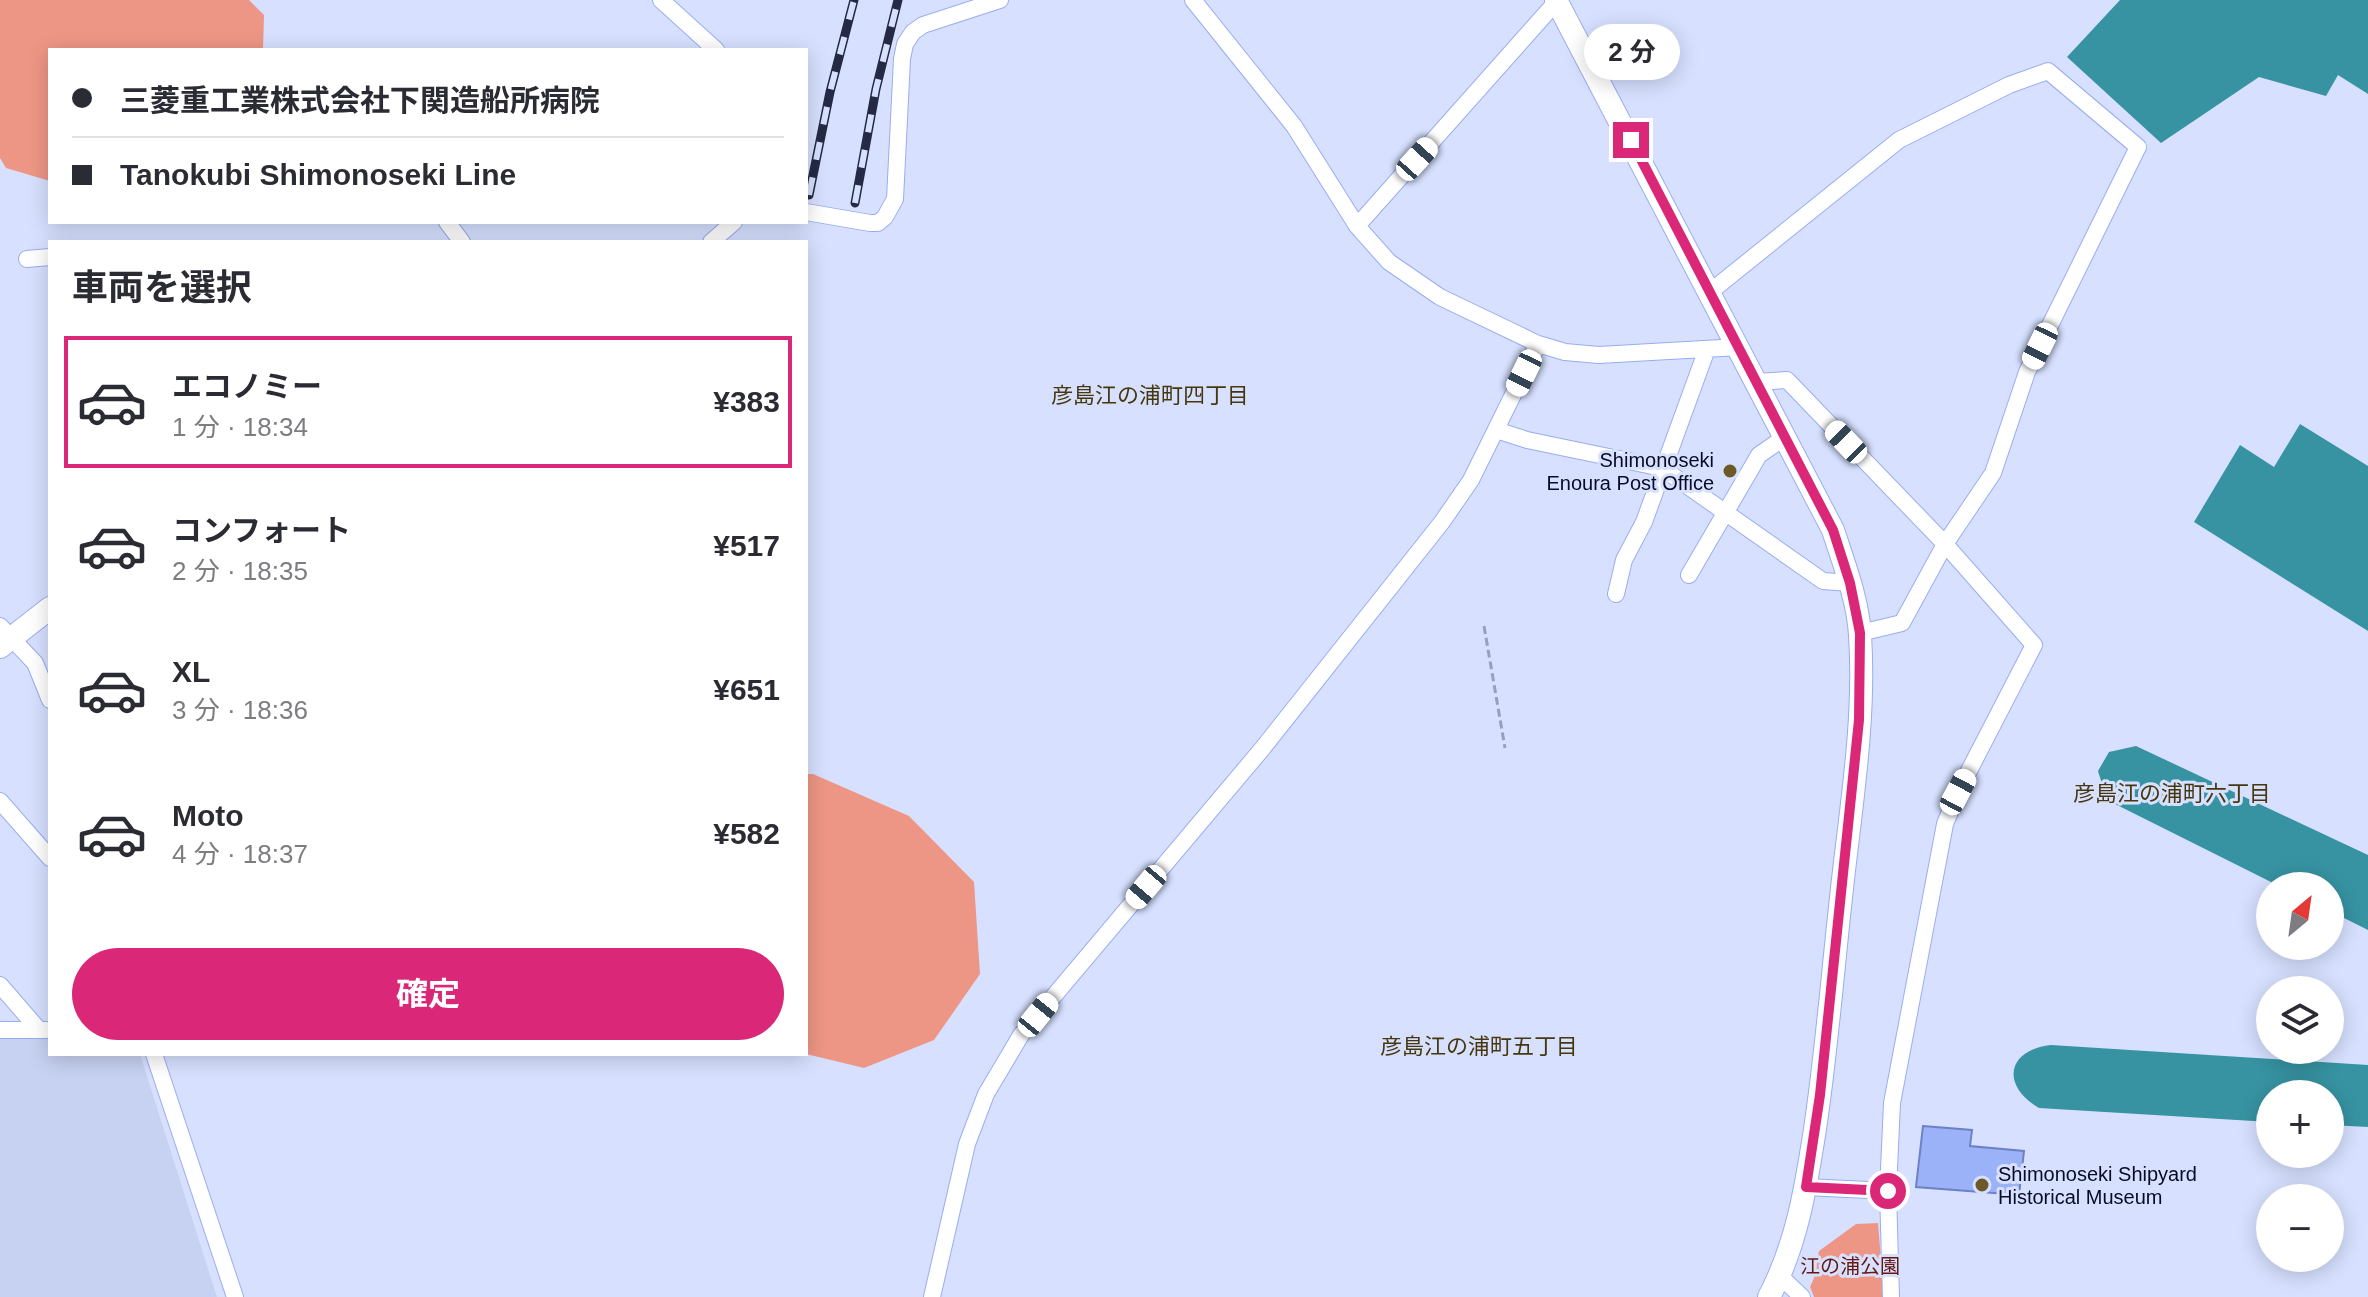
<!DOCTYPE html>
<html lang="ja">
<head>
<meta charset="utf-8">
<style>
	:root { --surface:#fff; --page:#f2f2f3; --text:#2b2b33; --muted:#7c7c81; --line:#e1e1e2; --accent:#db2777 }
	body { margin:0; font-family:Helvetica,"Noto Sans JP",sans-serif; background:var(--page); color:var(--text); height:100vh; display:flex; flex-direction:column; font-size:30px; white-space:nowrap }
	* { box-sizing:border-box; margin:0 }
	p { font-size:26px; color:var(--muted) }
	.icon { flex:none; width:44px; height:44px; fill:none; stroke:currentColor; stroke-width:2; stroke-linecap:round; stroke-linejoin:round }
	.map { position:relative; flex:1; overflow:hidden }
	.details { position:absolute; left:48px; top:240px; width:760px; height:816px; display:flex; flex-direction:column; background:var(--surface); border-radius:0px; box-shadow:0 4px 20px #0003 }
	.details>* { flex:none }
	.top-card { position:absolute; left:48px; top:48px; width:760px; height:176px; border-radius:0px; box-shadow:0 4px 20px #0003; display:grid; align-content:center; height:176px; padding:0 24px; background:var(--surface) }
	.needle { width:52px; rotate:29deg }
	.buttons { position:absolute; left:2256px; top:872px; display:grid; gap:16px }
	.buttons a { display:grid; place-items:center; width:88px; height:88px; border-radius:50%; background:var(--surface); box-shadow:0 4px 20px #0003; font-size:40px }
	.end { position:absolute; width:36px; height:36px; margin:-18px; border:10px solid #db2777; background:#fff; box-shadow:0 0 0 4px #fff }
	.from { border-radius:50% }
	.bubble { position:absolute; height:56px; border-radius:28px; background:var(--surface); box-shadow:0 4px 20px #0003; font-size:26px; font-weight:700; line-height:56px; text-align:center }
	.car { position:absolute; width:24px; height:48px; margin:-24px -12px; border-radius:10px; box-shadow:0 0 6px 2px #0007; background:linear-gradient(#fff 24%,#345 0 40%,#fff 0 76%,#345 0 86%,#fff 0) }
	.top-card b { display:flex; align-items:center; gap:28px; height:76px; font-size:30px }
	.top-card b+b { border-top:2px solid var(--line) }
	.top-card i { width:20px; height:20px; background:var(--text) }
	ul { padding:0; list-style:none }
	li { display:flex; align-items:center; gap:24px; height:132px; margin:0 16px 12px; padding:0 8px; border:4px solid transparent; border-radius:0px }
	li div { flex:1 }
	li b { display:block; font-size:30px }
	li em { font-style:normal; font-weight:700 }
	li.on { border-color:var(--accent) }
	li>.icon { width:72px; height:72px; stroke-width:1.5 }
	h2 { padding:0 24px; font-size:36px; line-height:96px }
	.cta { display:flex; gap:16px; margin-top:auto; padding:16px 24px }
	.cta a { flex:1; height:92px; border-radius:48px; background:var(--accent); color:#fff; font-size:32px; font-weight:700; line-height:92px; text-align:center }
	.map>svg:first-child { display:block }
</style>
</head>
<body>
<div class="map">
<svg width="2368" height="1297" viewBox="0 0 2368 1297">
	<rect width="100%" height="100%" fill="#d7e1ff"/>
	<!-- built -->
	<path fill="#c7d2f2" d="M 0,1038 L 50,1038 L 50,1054 L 140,1054 L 217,1297 L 0,1297 Z"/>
	<!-- green -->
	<path fill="#ee9686" d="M 0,0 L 249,0 L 264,15 L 263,50 L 50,50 L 50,181 L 6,168 L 0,158 Z
		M 806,774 L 813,774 L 909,816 L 974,882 L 980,974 L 934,1040 L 864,1068 L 806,1054 Z
		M 1878,1223 L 1884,1297 L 1814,1297 L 1810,1287 L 1814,1278 L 1819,1251 L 1856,1224 Z"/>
	<!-- water -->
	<path fill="#3793a2" d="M 2120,0 L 2368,0 L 2368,94 L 2338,75 L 2326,96 L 2259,77 L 2161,143 L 2067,57 Z
		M 2300,424 L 2368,466 L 2368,631 L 2194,522 L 2240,445 L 2274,467 Z
		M 2136,746 L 2368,855 L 2368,930 L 2330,911 L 2330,886 L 2279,886 L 2107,800 L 2098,771 L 2109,752 Z
		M 2051,1045 L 2368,1065 L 2368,1127 L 2330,1125 L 2330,1094 L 2270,1094 L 2270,1122 L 2039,1108 C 2001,1086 2006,1050 2051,1045 Z"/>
	<!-- building -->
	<path fill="#9bb1f8" stroke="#6d81c4" stroke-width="2" d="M 1923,1126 L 1972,1130 L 1970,1146 L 2024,1151 L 2019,1195 L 1916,1187 Z"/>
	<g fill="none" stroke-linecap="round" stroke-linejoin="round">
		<defs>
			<path id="street" d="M 661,0 L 716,50
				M 1193,0 L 1294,126 L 1357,226 L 1389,262 L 1440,297 L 1538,344 L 1565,352 L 1599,355 L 1739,347
				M 806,212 L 870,223 L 878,223 L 885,217 L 895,199 L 902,59 L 905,44 L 913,32 L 923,25 L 1000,0
				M 447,222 L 462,242
				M 1357,226 L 1557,1
				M 711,242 L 734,222
				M 27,259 L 50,257
				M 1710,292 L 1899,140 L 2009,85 L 2048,71 L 2138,147 L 2027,372 L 1993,473 L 1945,544 L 1902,623 L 1860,633
				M 1757,382 L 1787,380 L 1945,544 L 2034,645 L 1958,792 L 1945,824 L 1892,1103 L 1888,1191 L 1891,1297
				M 1496,430 L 1527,440 L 1662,468 L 1823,581 L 1850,583
				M 1689,575 L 1759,455 L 1785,437
				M 1616,594 L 1624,560 L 1644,522 L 1707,349
				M 0,626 L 35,663 L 50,700
				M 0,801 L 50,858
				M 0,985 L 39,1030
				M 0,1030 L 46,1030
				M 154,1054 L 235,1297
				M 1806,1187 L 1888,1191
				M 1780,1276 L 1802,1297
				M 932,1297 L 967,1144 L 986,1094 L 1021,1035 L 1262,749 L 1442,522 L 1471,480 L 1538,344"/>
			<path id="secondary" d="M 1556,0 L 1833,530 C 1844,564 1858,600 1860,635 C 1866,725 1849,817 1840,907 C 1832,981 1826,1055 1815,1129 C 1806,1187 1797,1244 1769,1297
				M 0,647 L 50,608"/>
		</defs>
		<!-- street casing -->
		<use href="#street" stroke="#97adf3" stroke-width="18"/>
		<!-- secondary casing -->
		<use href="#secondary" stroke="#97adf3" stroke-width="24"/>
		<!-- path -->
		<path stroke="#969fbc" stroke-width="3" stroke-dasharray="8 4" stroke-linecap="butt" d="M 1484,626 L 1505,748"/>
		<!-- street -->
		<use href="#street" stroke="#fff" stroke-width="16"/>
		<!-- secondary -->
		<use href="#secondary" stroke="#fff" stroke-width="22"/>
		<defs>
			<path id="rail" d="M 809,195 L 830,92 L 854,0
				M 855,203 L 876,89 L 898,0"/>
		</defs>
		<!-- rail casing -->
		<use href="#rail" stroke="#242a44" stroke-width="9"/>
		<!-- rail -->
		<use href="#rail" stroke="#d7e1ff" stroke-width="6" stroke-dasharray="18" stroke-linecap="butt"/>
	</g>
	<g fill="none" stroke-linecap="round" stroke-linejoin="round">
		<!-- route -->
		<path stroke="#db2777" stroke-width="10" d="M 1631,140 L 1833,530 L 1850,583 L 1860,633 L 1859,720 L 1820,1095 L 1806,1187 L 1888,1191"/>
	</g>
	<!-- markers -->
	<g fill="#6b5a28" stroke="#d7e1ff" stroke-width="3">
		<circle cx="1730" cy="471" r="8"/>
		<circle cx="1982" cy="1185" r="8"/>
	</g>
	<g text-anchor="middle" stroke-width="6" stroke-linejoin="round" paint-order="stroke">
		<!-- poi labels -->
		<g font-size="20" fill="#070c26" stroke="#d7e1ff" text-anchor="end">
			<text x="1714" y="467">Shimonoseki<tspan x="1714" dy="23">Enoura Post Office</tspan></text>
			<text x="1998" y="1181" text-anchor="start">Shimonoseki Shipyard<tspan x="1998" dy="23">Historical Museum</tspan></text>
		</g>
		<!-- park labels -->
		<g font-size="20" fill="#65170e" stroke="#d7e1ff">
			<text x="1850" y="1273">江の浦公園</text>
		</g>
		<!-- neighbourhood labels -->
		<g font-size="22" fill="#45370e" stroke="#d7e1ff">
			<text x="1150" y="403">彦島江の浦町四丁目</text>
			<text x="2172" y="801">彦島江の浦町六丁目</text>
			<text x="1479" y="1054">彦島江の浦町五丁目</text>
		</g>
	</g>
</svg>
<div class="buttons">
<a><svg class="needle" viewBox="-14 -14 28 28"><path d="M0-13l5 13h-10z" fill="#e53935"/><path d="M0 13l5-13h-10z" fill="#7c7c81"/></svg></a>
<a><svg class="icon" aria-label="layers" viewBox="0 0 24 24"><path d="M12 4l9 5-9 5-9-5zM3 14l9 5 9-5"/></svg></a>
<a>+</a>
<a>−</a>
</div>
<i class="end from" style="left:1888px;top:1191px"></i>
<i class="end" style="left:1631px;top:140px"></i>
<div class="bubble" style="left:1584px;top:24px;width:96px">2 分</div>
<i class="car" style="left:1417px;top:159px;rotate:42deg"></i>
<i class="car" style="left:2040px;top:346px;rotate:206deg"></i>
<i class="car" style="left:1524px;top:373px;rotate:206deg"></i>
<i class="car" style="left:1846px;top:442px;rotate:316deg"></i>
<i class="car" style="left:1958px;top:792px;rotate:28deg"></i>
<i class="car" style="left:1146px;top:887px;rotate:220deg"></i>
<i class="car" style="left:1038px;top:1015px;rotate:39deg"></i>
<div class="top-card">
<b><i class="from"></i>三菱重工業株式会社下関造船所病院</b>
<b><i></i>Tanokubi Shimonoseki Line</b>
</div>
<section class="details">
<h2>車両を選択</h2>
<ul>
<li class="on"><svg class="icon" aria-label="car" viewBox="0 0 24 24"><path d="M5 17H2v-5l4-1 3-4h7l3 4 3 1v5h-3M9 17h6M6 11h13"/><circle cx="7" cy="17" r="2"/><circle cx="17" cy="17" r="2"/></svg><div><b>エコノミー</b><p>1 分 · 18:34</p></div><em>¥383</em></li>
<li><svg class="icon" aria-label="car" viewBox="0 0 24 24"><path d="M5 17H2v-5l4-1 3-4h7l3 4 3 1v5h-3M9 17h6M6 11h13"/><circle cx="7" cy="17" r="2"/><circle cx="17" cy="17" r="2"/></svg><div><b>コンフォート</b><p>2 分 · 18:35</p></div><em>¥517</em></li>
<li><svg class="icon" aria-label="car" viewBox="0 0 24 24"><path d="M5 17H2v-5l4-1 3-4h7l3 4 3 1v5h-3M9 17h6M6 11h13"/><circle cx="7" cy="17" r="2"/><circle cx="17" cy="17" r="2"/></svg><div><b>XL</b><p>3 分 · 18:36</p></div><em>¥651</em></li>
<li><svg class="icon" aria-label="car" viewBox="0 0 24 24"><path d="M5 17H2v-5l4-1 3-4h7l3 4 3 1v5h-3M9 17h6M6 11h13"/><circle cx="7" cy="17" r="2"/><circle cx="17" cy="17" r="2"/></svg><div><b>Moto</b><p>4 分 · 18:37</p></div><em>¥582</em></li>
</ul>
<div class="cta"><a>確定</a></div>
</section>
</div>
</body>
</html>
